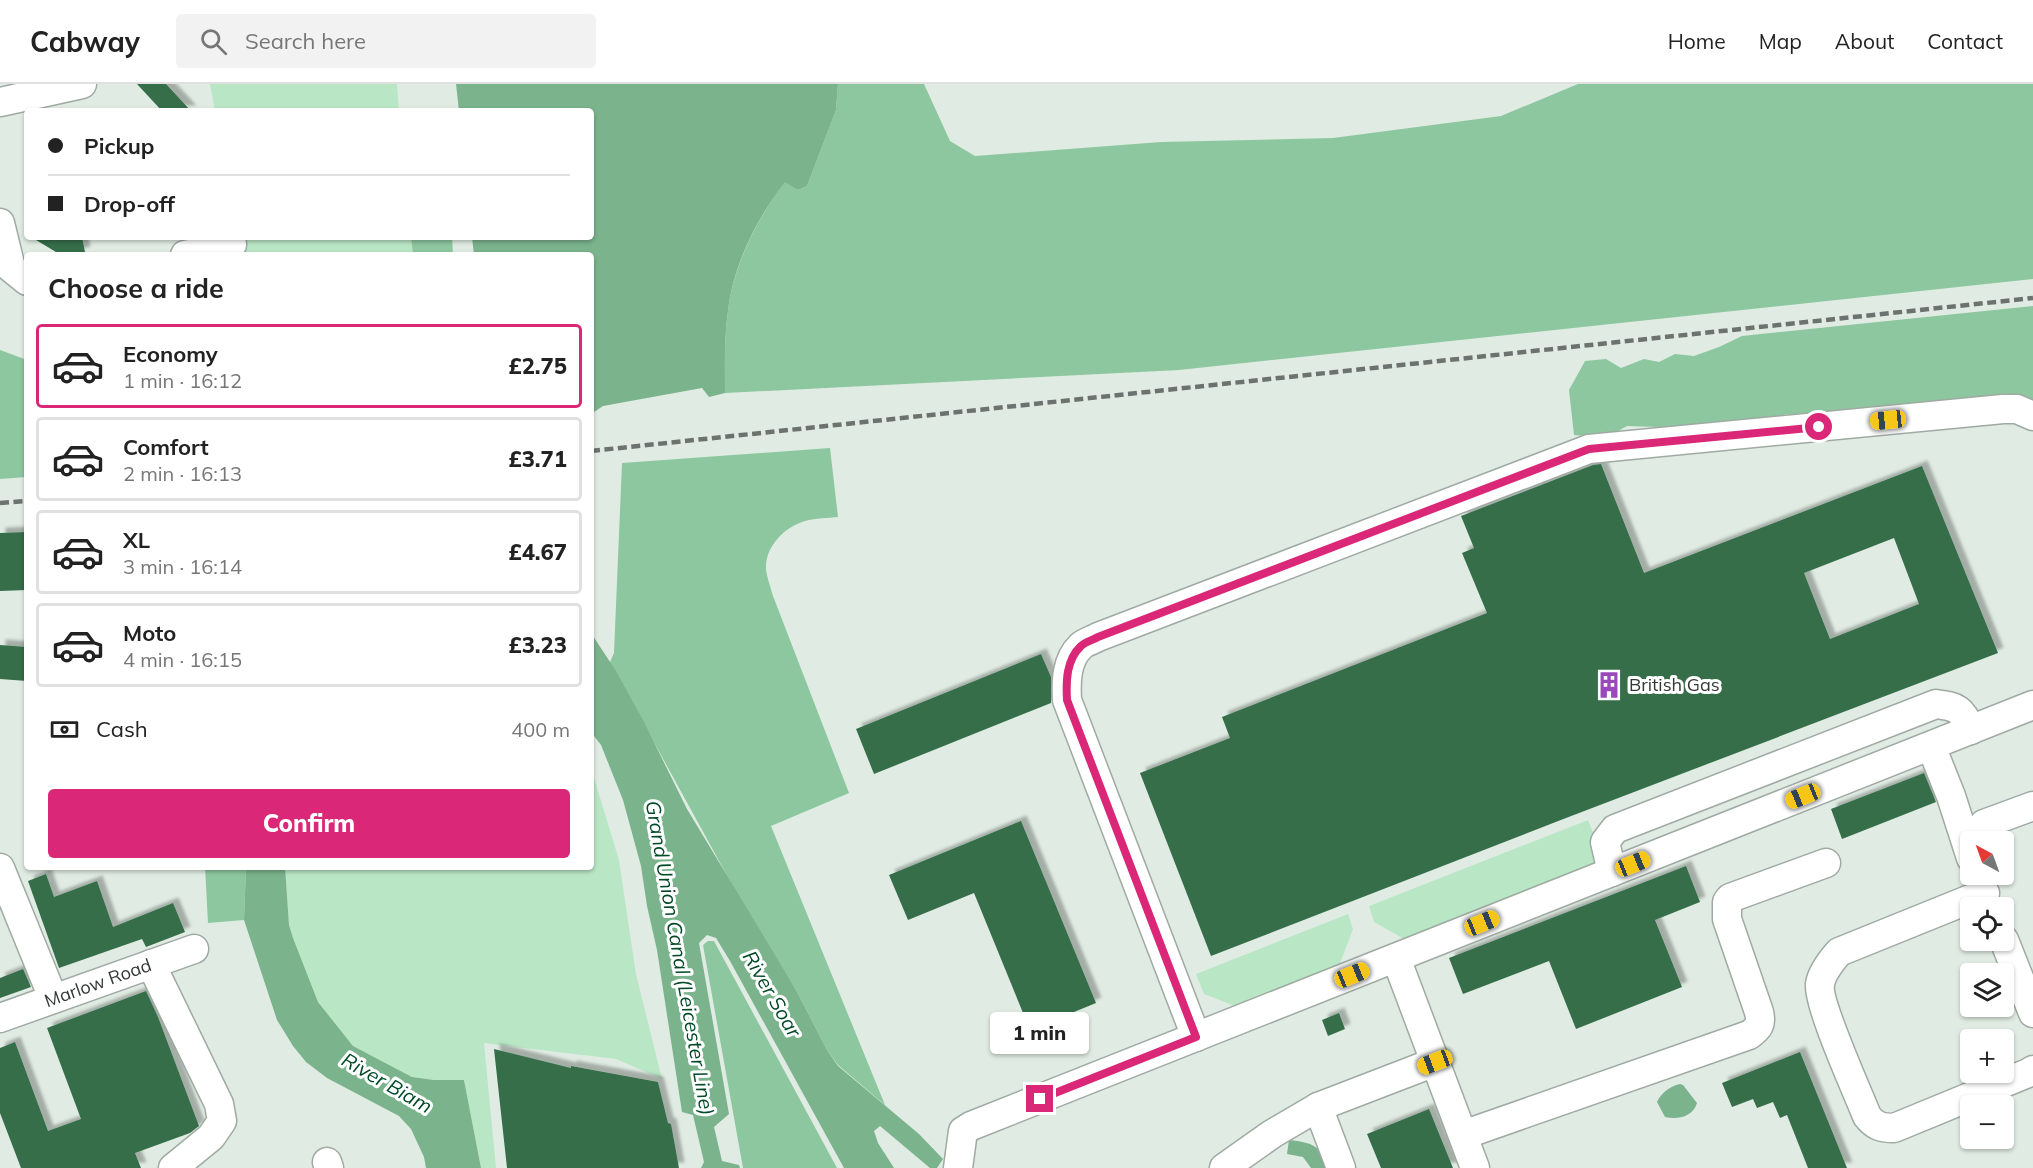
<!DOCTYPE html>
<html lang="en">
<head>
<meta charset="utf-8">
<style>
	:root { --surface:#fff; --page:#f2f2f2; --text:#222; --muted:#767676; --line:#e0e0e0; --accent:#db2777 }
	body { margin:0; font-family:Mulish,sans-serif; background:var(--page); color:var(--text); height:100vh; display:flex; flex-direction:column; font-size:22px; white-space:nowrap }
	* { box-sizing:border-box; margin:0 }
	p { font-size:20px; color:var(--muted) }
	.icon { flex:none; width:33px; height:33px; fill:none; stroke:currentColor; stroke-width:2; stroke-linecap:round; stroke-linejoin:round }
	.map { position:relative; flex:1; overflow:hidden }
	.drawer { position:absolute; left:24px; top:168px; width:570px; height:618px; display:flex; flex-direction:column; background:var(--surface); border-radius:6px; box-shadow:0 2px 4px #0004 }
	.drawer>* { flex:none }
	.guide { position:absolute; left:24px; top:24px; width:570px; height:132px; border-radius:6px; box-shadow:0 2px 4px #0004; display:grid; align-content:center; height:132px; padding:0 24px; background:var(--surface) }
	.needle { width:39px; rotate:319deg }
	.fabs { position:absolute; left:1960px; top:747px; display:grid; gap:12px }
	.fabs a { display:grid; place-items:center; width:54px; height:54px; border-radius:6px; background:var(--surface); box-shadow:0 2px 4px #0004; font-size:30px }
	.end { position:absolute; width:27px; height:27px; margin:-14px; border:8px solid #db2777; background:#fff; box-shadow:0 0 0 3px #fff }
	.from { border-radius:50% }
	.bubble { position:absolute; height:42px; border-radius:6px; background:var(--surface); box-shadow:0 2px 4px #0004; font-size:20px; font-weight:800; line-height:42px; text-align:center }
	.car { position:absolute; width:18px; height:36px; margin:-18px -9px; border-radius:8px; box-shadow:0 0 4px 2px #0007; background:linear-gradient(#f5c518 24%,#345 0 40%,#f5c518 0 76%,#345 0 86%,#f5c518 0) }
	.guide b { display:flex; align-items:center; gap:21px; height:57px; font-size:22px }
	.guide b+b { border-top:2px solid var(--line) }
	.guide i { width:15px; height:15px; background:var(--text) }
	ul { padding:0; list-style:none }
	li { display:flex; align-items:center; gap:18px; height:84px; margin:0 12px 9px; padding:0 12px; border:3px solid var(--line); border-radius:6px }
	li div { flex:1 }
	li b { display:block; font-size:22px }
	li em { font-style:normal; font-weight:800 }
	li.selected { border-color:var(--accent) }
	li>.icon { width:54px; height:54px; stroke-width:1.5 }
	h2 { padding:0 24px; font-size:27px; line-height:72px }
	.pay { display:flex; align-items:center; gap:15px; height:66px; padding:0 24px; font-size:22px }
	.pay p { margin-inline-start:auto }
	.primary-button { display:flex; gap:12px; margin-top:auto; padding:12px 24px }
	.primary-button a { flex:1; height:69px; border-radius:6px; background:var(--accent); color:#fff; font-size:24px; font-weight:800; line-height:69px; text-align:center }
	header { display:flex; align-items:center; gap:36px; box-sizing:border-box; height:84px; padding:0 30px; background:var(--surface); border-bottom:2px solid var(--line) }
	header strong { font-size:28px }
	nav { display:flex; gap:33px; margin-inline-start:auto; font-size:21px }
	.search { width:420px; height:54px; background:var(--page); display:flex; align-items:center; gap:15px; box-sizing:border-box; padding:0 21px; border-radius:6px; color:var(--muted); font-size:22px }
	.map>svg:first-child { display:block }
</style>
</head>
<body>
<header>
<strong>Cabway</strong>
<div class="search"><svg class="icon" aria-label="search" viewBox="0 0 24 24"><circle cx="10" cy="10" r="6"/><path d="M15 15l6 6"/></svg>Search here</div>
<nav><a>Home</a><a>Map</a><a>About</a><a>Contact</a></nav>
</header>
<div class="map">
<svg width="2033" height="1084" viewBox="0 0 2033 1084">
	<defs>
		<filter id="shadow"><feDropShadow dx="5.5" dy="-5.5" stdDeviation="1.5" flood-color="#0004"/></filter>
	</defs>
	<rect width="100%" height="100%" fill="#e0ece3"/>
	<!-- green -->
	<path fill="#b9e7c6" d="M 210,0 L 397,0 L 399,27 L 215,27 Z
		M 242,153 L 411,153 L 413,171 L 245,171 Z
		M 591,684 L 619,776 L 636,890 L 662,995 L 616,975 L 484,959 L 496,1084 L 481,1084 L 464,996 L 434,996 L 412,993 L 353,962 L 318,918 L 293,854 L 289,841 L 285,783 L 591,783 Z
		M 1588,736 L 1605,779 L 1406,856 L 1374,838 L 1369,822 Z
		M 1348,830 L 1353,845 L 1339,882 L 1235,922 L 1204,910 L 1196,890 Z"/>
	<!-- forest -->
	<path fill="#8dc79f" d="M 838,0 L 924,0 L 950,57 L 975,72 L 1161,58 L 1333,54 L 1501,32 L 1578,0 L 2033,0 L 2033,195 L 1179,286 L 725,309 C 725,282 724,254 728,227 C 733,181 758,134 785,97 L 798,106 L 807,102 L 836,26 Z
		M 411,153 L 452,153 L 453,171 L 413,171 Z
		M 2033,222 L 2033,323 L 1801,332 L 1787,330 L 1770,335 L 1675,346 L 1657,343 L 1627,342 L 1606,354 L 1574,351 L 1569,306 L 1585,277 L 1606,275 L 1621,284 L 1644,275 L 1659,278 L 1675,270 L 1694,272 L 1719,263 L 1742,252 Z
		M 0,266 L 27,276 L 27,393 L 0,395 Z
		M 830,364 L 838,433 C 828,434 816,434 805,437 C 785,443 765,462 766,485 C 767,494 771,504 773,512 L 849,709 L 771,742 L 885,1021 L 838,981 L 827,966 L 796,906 L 747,828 L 610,578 L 614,569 L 622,379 Z
		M 205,783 L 246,783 L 244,836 L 208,839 Z
		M 708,857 L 714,857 L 837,1084 L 743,1084 L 703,861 Z"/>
	<!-- water -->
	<path fill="#7ab38c" d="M 456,0 L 838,0 L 836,26 L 807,102 L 798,106 L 785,98 C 757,134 733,181 728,227 C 724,254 725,282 725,309 L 709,313 L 702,304 L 603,322 L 594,328 L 591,334 L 591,171 L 474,171 L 472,153 L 591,153 L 591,27 L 459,27 Z
		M 591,549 L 616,587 L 644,638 L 687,725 L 796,906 L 827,966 L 838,982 L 919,1050 L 943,1075 L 937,1084 L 930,1084 L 880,1042 L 874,1047 L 878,1059 L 894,1084 L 844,1084 L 730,877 L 716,854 L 707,851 L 699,859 L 729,1030 L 714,1043 L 722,1077 L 739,1081 L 740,1084 L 701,1084 L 704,1078 L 693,1031 L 682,1028 L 657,866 L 647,822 L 641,782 L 623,716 L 601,661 L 591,648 Z
		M 246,783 L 285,783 L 289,841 L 293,854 L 318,918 L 353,962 L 412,993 L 434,996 L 464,996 L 481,1084 L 426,1084 L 424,1073 L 411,1045 L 399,1032 L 327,994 L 306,978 L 293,962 L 277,936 L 244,836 Z
		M 1680,1000 L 1683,1001 L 1697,1019 C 1693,1033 1677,1036 1665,1033 L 1657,1018 C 1661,1009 1670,1002 1680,1000 Z
		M 1289,1056 C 1314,1059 1319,1061 1329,1084 L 1311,1084 L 1303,1073 L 1287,1070 Z"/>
	<!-- building -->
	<path fill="#366e4a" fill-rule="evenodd" filter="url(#shadow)" d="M 137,0 L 166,0 L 191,27 L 162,27 Z
		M 31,153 L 82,153 L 85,168 L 73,171 L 61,171 Z
		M 1601,380 L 1644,489 L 1922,382 L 1998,569 L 1566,734 L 1211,872 L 1140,689 L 1230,654 L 1222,633 L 1487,529 L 1462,469 L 1474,464 L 1461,432 L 1593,381 ZM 1894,454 L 1919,520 L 1830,555 L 1804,489 Z
		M 27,448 L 27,506 L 0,507 L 0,449 Z
		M 0,561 L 27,563 L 27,597 L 0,595 Z
		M 1041,570 L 1051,593 L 1051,619 L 874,690 L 856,645 Z
		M 1924,689 L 1936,718 L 1842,755 L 1831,725 Z
		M 1021,737 L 1096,919 L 1030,946 L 974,809 L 908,836 L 889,791 Z
		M 1686,782 L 1700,818 L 1655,836 L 1682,903 L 1576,945 L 1549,877 L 1463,910 L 1449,874 Z
		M 46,790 L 54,813 L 97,797 L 113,843 L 173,819 L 185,848 L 146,863 L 142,855 L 59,884 L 28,797 Z
		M 23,885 L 31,903 L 0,914 L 0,894 Z
		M 146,907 L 158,933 L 199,1042 L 190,1049 L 135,1069 L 141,1084 L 21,1084 L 0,1029 L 0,964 L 15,958 L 48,1047 L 81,1035 L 47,944 Z
		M 1339,929 L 1345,945 L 1328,952 L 1322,936 Z
		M 494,965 L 571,984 L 571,982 L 658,998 L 668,1039 L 671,1040 L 679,1084 L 507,1084 Z
		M 1800,968 L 1847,1084 L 1808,1084 L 1787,1031 L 1780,1034 L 1773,1018 L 1757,1024 L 1753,1015 L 1732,1023 L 1722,999 Z
		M 1429,1025 L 1453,1084 L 1381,1084 L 1367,1050 Z"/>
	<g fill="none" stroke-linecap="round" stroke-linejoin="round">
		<defs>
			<g id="minor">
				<path d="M 0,18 L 82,0"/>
				<path d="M 0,139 L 11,184 L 27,197"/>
				<path d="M 185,171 L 232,161 L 231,153"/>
				<path d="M 1931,662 L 1951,712 L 1971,774"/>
				<path d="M 1984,740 L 2033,722"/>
				<path d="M 0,784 L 53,914"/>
				<path d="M 1612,788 L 1605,758 L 1615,745 L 1936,620 C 1958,623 1962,625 1971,646"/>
				<path d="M 1985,809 L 1839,868 C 1832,876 1822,888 1820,900 C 1817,919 1858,1009 1867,1032 C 1875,1042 1881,1044 1894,1044 L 2028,989 L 2033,986"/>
				<path d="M 2004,856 L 2033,929"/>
				<path d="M 1396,874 L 1475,1084"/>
				<path d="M 151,880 L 219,1020 L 222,1037 L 211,1053 L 173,1084"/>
				<path id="s1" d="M 0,934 L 194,865"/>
				<path d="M 1196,953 L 1067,616 C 1066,598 1066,576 1081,562 C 1085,558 1093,556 1098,553 L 1589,365 L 2003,325 L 2017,325 L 2033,332"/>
				<path d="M 1318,1023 L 1341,1084"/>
				<path d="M 1463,1051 L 1749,951 C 1759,944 1762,940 1759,928 L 1727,835 L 1727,818 L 1730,814 L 1826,779"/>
				<path d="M 327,1078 L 329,1084"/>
				<path d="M 958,1084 L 963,1047 L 971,1042 L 2033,621"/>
				<path d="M 1224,1084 L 1272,1050 L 1318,1023 L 1435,978"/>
			</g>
		</defs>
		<!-- minor casing -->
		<use href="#minor" stroke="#9faaa2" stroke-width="31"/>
		<!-- minor -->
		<use href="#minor" stroke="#fff" stroke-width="28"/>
		<!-- rail -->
		<path stroke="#6c736e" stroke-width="4.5" stroke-dasharray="9 4.5" stroke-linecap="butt" d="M 591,367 L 2033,214
			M 0,419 L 27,417"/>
	</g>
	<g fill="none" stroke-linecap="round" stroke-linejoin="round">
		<!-- route -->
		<path stroke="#db2777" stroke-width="8" d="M 1040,1015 L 1196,953 L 1067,616 C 1066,598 1066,576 1081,562 C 1085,558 1093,556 1098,553 L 1589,365 L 1819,343"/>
	</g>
	<!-- icons -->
	<defs>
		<symbol id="building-bare" viewBox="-9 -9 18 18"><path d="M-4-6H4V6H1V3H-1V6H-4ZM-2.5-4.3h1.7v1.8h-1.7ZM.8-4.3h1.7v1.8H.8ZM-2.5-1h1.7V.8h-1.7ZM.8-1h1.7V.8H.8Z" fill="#994aba" stroke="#fff" stroke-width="2.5" paint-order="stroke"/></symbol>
	</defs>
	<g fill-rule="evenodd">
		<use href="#building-bare" x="1590" y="582" width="38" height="38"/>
	</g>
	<g text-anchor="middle" stroke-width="6" stroke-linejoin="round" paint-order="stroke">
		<!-- poi labels -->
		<g font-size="18" fill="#343835" stroke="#fff" text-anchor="start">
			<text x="1629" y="607">British Gas</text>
		</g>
		<!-- street labels -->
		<g font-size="18" fill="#343835" stroke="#fff">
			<text dy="6" stroke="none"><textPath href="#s1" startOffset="104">Marlow Road</textPath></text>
		</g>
		<!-- water labels -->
		<g font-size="20" font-style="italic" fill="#014a26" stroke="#fff">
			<text transform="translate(680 874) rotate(80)" y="7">Grand Union Canal (Leicester Line)</text>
			<text transform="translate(772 910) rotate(60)" y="7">River Soar</text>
			<text transform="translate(387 999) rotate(30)" y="7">River Biam</text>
		</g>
	</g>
</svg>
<div class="fabs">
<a><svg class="needle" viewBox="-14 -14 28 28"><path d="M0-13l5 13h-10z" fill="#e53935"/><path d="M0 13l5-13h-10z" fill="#767676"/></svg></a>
<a><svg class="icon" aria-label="locate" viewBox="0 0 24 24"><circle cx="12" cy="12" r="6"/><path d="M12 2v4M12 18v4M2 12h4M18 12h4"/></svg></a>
<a><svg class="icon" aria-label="layers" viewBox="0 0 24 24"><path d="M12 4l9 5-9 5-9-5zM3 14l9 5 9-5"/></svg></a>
<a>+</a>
<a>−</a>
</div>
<i class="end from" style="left:1819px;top:343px"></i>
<i class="end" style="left:1040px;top:1015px"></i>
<div class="bubble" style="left:990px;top:928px;width:99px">1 min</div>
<i class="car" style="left:1888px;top:336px;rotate:264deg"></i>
<i class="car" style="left:1803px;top:712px;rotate:248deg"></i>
<i class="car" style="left:1633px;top:780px;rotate:68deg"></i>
<i class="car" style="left:1482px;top:839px;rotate:68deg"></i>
<i class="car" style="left:1352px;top:891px;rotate:68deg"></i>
<i class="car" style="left:1435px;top:978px;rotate:249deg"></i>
<div class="guide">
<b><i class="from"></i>Pickup</b>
<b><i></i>Drop-off</b>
</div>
<section class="drawer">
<h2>Choose a ride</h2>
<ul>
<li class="selected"><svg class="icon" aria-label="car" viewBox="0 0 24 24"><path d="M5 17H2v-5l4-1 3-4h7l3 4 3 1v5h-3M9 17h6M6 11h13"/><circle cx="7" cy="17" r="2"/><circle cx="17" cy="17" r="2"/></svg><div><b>Economy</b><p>1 min · 16:12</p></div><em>£2.75</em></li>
<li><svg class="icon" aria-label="car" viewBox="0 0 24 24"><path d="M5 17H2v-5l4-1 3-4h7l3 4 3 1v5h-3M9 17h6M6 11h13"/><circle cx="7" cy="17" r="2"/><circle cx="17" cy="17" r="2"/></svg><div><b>Comfort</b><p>2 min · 16:13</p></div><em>£3.71</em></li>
<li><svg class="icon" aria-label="car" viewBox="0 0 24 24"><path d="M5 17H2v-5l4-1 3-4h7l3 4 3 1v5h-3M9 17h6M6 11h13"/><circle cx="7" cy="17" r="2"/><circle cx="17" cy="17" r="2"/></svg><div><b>XL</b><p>3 min · 16:14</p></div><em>£4.67</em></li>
<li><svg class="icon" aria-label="car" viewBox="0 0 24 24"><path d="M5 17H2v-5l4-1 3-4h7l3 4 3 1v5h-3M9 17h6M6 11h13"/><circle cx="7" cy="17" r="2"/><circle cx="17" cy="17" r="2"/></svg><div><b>Moto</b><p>4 min · 16:15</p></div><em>£3.23</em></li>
</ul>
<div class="pay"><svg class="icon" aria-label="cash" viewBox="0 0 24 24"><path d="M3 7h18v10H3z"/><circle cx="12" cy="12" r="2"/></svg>Cash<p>400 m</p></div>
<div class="primary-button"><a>Confirm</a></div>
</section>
</div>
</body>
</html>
